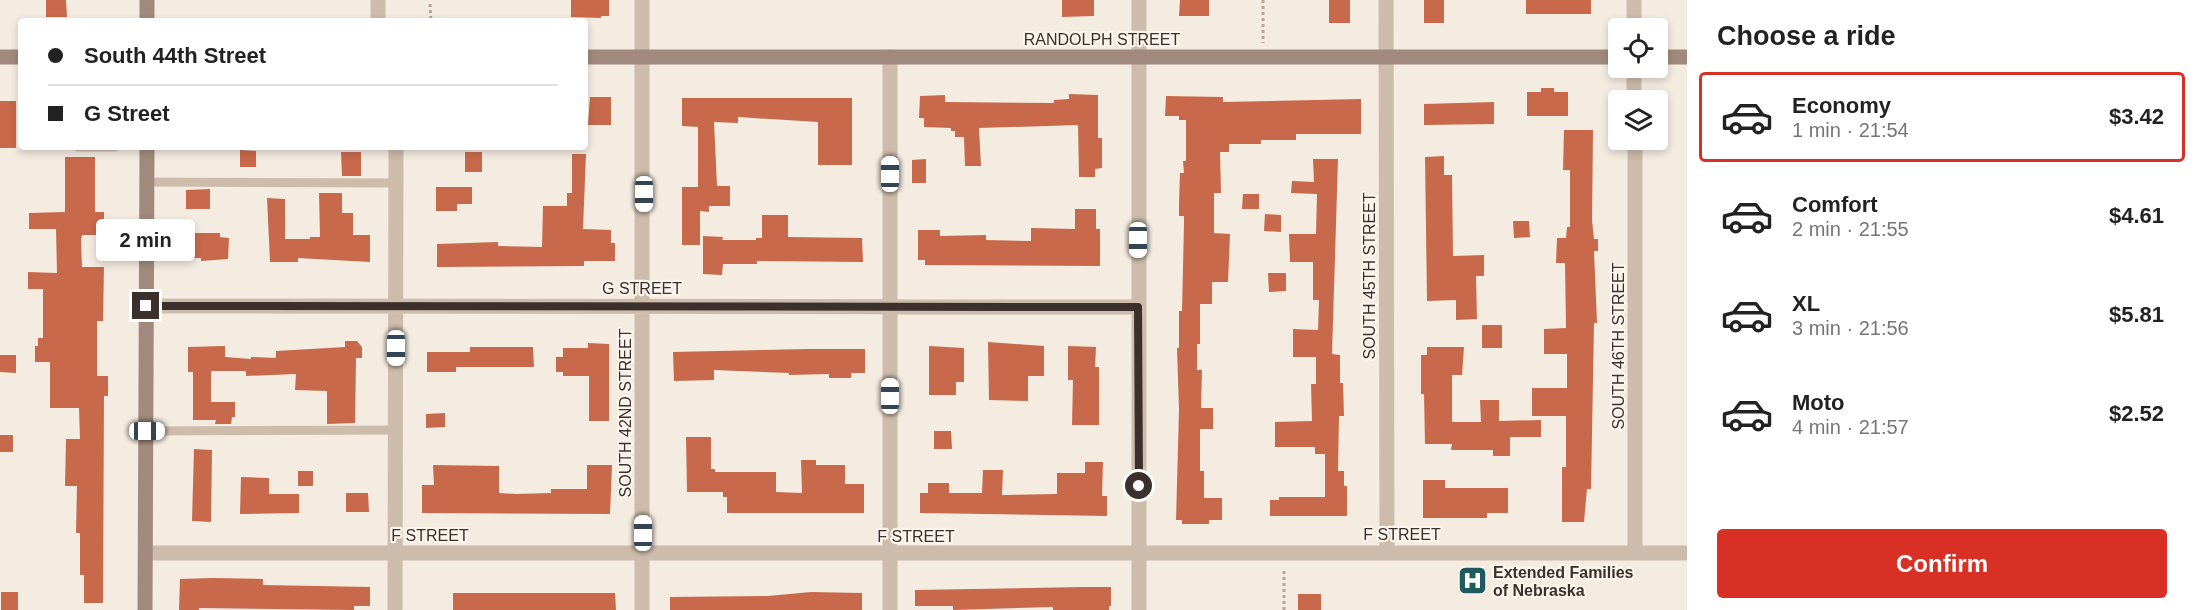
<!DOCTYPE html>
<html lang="en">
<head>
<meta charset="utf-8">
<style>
	:root { --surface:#fff; --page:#f2f2f2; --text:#222; --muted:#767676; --line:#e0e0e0; --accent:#d93025 }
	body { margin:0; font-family:Arial,sans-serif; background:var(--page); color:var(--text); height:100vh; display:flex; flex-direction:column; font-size:22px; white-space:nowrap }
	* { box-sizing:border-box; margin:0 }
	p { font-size:20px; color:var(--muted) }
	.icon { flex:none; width:33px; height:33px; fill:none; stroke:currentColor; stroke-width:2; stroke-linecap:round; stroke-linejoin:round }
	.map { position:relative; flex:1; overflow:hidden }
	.drawer { display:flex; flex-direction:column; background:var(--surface); width:510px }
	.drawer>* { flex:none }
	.banner { position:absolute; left:18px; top:18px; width:570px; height:132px; border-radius:6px; box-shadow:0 3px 9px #0003; display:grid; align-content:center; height:132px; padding:0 30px; background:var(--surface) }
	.tools { position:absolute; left:1608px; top:18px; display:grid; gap:12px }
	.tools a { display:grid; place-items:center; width:60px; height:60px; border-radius:6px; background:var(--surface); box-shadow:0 3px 9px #0003; font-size:30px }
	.end { position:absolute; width:27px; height:27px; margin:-14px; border:8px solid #3b302b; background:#fff; box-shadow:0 0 0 3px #fff }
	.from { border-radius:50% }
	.bubble { position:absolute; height:42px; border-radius:6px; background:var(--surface); box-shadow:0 3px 9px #0003; font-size:20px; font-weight:700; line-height:42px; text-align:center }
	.car { position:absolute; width:18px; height:36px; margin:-18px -9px; border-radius:8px; box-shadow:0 0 4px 2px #0007; background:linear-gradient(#fff 24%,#345 0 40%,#fff 0 76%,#345 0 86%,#fff 0) }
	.banner b { display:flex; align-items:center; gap:21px; height:57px; font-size:22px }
	.banner b+b { border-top:2px solid var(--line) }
	.banner i { width:15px; height:15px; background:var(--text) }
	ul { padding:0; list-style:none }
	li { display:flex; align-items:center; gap:18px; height:90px; margin:0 12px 9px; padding:0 18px; border:3px solid transparent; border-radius:6px }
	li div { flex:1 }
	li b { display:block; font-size:22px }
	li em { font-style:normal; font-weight:700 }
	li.current { border-color:var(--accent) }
	li>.icon { width:54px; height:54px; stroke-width:1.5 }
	h2 { padding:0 30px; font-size:27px; line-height:72px }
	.action { display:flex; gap:12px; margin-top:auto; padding:12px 30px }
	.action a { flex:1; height:69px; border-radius:6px; background:var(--accent); color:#fff; font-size:24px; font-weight:700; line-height:69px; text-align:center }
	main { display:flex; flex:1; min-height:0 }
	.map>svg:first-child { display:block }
</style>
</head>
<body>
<main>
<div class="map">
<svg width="1687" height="610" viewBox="0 0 1687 610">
	<rect width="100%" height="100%" fill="#f4ebe1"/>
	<!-- building -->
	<path fill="#c8694b" d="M 46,0 L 66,0 L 67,17 L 46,17 Z
		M 571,0 L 609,0 L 609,16 L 601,16 L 601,18 L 571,17 Z
		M 1062,0 L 1094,0 L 1094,16 L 1062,17 Z
		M 1180,0 L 1209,0 L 1209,16 L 1179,16 Z
		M 1329,0 L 1350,0 L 1350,23 L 1329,23 Z
		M 1424,0 L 1444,0 L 1444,23 L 1424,23 Z
		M 1526,0 L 1591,0 L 1591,14 L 1526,14 Z
		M 1541,88 L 1554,88 L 1554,92 L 1568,92 L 1568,116 L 1527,116 L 1527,92 L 1541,92 Z
		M 1069,94 L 1098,95 L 1098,138 L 1102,138 L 1102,168 L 1095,169 L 1095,177 L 1079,177 L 1078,125 L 979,128 L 981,166 L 965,166 L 964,137 L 955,137 L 955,131 L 951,131 L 951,128 L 924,127 L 924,118 L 919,118 L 920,96 L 945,95 L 945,102 L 1054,103 L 1054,100 L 1069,99 Z
		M 1166,96 L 1223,97 L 1223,102 L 1361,99 L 1361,134 L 1296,134 L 1296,140 L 1261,140 L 1261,144 L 1229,144 L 1229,152 L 1220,152 L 1221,193 L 1214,193 L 1214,233 L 1230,234 L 1228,282 L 1212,282 L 1212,304 L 1200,304 L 1200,344 L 1197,344 L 1197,370 L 1202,370 L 1201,408 L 1213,408 L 1213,429 L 1200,429 L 1200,471 L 1204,471 L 1204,498 L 1222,498 L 1222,520 L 1209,520 L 1209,524 L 1182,524 L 1182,520 L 1176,520 L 1179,410 L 1177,348 L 1179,348 L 1179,311 L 1182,311 L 1184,224 L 1184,216 L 1179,216 L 1179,204 L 1180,173 L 1184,173 L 1183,161 L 1186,161 L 1186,120 L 1179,120 L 1179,116 L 1165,116 Z
		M 590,97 L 611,97 L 611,125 L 588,125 Z
		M 682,98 L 852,98 L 852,165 L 818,165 L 818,122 L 738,117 L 738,123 L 714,122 L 717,186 L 730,186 L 730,206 L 709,206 L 709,212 L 700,211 L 700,245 L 682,245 L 682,187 L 698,187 L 698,127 L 682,126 Z
		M 0,101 L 16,101 L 16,148 L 0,148 Z
		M 1494,102 L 1494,124 L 1424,125 L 1424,104 Z
		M 1564,130 L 1593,130 L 1592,220 L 1594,239 L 1598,239 L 1598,251 L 1594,251 L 1597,323 L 1594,323 L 1591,489 L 1587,489 L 1584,522 L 1562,522 L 1562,467 L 1566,467 L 1566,416 L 1532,416 L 1532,388 L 1567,388 L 1567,354 L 1544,354 L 1544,329 L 1566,328 L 1565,263 L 1556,263 L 1557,238 L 1566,238 L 1567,227 L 1570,227 L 1570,170 L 1563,170 Z
		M 240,150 L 256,151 L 256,167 L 240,167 Z
		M 341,152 L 361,152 L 361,176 L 342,176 Z
		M 465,152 L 482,152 L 482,172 L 465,172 Z
		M 572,154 L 586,154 L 583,229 L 611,230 L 611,243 L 615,243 L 615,261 L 584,261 L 584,266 L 437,267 L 437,244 L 498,242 L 498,246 L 542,247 L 543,206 L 567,206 L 567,193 L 572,193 Z
		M 1444,156 L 1444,175 L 1452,175 L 1453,256 L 1484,255 L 1484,276 L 1476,276 L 1477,319 L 1456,320 L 1456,300 L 1427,301 L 1425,157 Z
		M 65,157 L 95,157 L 95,212 L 104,212 L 104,235 L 82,235 L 81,240 L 82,267 L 104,267 L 103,321 L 97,321 L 97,376 L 108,376 L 108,396 L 104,396 L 103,603 L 84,603 L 84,575 L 80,575 L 80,533 L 76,533 L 77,486 L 65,486 L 66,439 L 80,439 L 79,408 L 50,408 L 50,362 L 35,362 L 35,346 L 38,346 L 38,338 L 43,338 L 43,289 L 28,289 L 28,272 L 57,273 L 56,229 L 29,229 L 29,213 L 65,212 Z
		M 926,159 L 926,183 L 912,183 L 912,160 Z
		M 1313,159 L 1338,159 L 1332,354 L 1340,355 L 1340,383 L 1343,383 L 1344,416 L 1339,416 L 1338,471 L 1344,471 L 1344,486 L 1347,486 L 1347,516 L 1270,516 L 1270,500 L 1279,500 L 1279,497 L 1325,497 L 1325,454 L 1315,454 L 1315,447 L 1275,447 L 1275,422 L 1312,421 L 1311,384 L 1316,384 L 1316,357 L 1293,357 L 1293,329 L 1318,330 L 1319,300 L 1313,300 L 1313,262 L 1290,262 L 1289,234 L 1316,234 L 1317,194 L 1291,193 L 1292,181 L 1314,182 Z
		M 436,187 L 472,187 L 472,204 L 457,204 L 457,211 L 436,211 Z
		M 210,189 L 210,209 L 186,209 L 186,190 Z
		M 319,193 L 342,193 L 342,213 L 353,213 L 353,235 L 370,235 L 370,262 L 298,258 L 298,262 L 270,262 L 267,198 L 285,199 L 285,239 L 310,239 L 310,237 L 320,237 Z
		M 1243,194 L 1259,194 L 1259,209 L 1242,209 Z
		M 1075,209 L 1096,209 L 1096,229 L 1100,229 L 1100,266 L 925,265 L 925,260 L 918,260 L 918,230 L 940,230 L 940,236 L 986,235 L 986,240 L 1031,241 L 1031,228 L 1075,229 Z
		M 1265,214 L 1281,215 L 1281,232 L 1264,231 Z
		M 762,215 L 788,215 L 788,237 L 862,238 L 863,262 L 757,261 L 757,264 L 723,264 L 722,275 L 703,274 L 703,236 L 723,237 L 722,240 L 756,240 L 756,238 L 762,238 Z
		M 1513,221 L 1529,221 L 1530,237 L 1514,238 Z
		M 189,233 L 220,233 L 220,237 L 229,238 L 228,259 L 201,261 L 201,258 L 189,258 Z
		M 1268,273 L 1286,273 L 1286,291 L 1269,292 Z
		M 1482,325 L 1502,325 L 1502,348 L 1482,348 Z
		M 345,341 L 357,341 L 362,347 L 362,358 L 356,358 L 355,423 L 327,424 L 327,391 L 295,390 L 296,374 L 246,376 L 246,371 L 211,371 L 211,402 L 235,402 L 235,417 L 232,417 L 231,424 L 215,424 L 216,420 L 193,420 L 193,372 L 188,372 L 188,347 L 225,346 L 225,357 L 251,359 L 251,357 L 276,358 L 276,351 L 345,347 Z
		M 988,342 L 1044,346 L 1044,376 L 1028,376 L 1028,401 L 989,400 Z
		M 588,343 L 609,344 L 609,421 L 589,421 L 589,376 L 563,376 L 563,372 L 556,372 L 556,357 L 563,357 L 563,348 L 588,348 Z
		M 929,346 L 964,348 L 964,382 L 956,382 L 956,395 L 929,395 Z
		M 1068,346 L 1096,347 L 1095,367 L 1099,367 L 1099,425 L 1072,425 L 1073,380 L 1068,380 Z
		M 470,347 L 533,347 L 534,367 L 456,367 L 456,372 L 427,372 L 427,352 L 470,352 Z
		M 1427,347 L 1464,347 L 1462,375 L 1452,375 L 1452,422 L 1481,422 L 1480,400 L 1499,400 L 1499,421 L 1541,420 L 1541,437 L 1510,437 L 1510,456 L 1493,456 L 1493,450 L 1451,450 L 1452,444 L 1425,444 L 1424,394 L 1421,394 L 1421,355 L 1427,355 Z
		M 808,349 L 865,349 L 865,373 L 851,373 L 851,378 L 829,378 L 829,374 L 789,375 L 789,373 L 714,370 L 714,380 L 674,381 L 673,352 Z
		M 0,355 L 16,355 L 16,373 L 0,372 Z
		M 445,413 L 445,427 L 426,428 L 426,414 Z
		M 934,431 L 951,431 L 952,449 L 934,449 Z
		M 0,435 L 13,435 L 13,452 L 0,452 Z
		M 686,437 L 711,437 L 711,469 L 715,469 L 715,472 L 776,472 L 776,492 L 802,493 L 801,460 L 816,460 L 816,465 L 845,465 L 845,484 L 864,484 L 864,513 L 727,513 L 727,497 L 723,497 L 723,492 L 687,492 Z
		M 194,449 L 212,450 L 211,522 L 192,521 Z
		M 1085,462 L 1103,462 L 1102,496 L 1107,496 L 1107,516 L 920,513 L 920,493 L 928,493 L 928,483 L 949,483 L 949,493 L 982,493 L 983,470 L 1003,470 L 1002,495 L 1057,494 L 1057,473 L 1085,473 Z
		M 433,465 L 499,466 L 499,493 L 516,494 L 551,493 L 551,489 L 587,489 L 587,465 L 612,465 L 610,514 L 422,513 L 422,485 L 434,485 Z
		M 298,471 L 313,471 L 313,486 L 298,486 Z
		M 241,477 L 269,478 L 269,494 L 299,494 L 299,513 L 240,514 Z
		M 1423,480 L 1445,480 L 1445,488 L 1508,488 L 1508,513 L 1487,513 L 1487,518 L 1423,518 Z
		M 346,493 L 368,493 L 369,512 L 346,512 Z
		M 212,578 L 263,579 L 263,585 L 370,587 L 370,606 L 354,606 L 354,610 L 199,608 L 199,610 L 179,610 L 180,579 Z
		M 1082,587 L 1111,587 L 1111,606 L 1109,606 L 1109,610 L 1053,610 L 1053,607 L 953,610 L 953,606 L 915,606 L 915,590 Z
		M 1,592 L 18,592 L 18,610 L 1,610 Z
		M 811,592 L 862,593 L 862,610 L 670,610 L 670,597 L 768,596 Z
		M 453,593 L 615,593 L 616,610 L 453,610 Z
		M 1298,594 L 1321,594 L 1321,610 L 1298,610 Z"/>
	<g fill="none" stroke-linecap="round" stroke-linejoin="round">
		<!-- path -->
		<path stroke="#b9a596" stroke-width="3" stroke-dasharray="3 3" stroke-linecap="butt" d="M 1263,0 L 1263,43
			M 430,4 L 431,21
			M 1284,610 L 1284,570"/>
		<!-- lane -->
		<path stroke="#cdbbac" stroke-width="9" d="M 78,147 L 115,147
			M 147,182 L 396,183
			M 147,431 L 395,430"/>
		<!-- street -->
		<path stroke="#cdbbac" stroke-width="15" d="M 378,0 L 378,21
			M 1139,0 L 1139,610
			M 1386,0 L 1387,552
			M 1634,0 L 1634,28
			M 1634,68 L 1634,100
			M 1635,140 L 1635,553
			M 146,306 L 1138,307
			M 146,553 L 1687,553
			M 395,610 L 396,147
			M 642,610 L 642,0
			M 890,610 L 890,57"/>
		<!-- secondary -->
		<path stroke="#a18a7d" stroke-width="15" d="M 147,0 L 147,21
			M 0,57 L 21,57
			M 585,57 L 1618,57
			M 1658,57 L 1687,57
			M 145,610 L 147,147"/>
	</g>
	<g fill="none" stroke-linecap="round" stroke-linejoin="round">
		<!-- route -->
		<path stroke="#3b302b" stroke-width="8" d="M 146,306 L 1138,307 L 1139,486"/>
	</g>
	<!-- icons -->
	<defs>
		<symbol id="hospital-square" viewBox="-11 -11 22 22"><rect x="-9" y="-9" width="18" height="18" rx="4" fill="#1f5a5e" stroke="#fbf5ee"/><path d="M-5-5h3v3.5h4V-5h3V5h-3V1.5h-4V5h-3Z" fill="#fff"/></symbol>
	</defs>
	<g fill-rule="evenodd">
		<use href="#hospital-square" x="1456" y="564" width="33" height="33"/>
	</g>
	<g text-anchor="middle" stroke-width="4.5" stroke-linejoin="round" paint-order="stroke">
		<!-- street labels -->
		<g font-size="16" fill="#3b302b" stroke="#fbf5ee">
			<text x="1102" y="45">RANDOLPH STREET</text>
			<text transform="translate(1369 276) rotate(-90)" y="6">SOUTH 45TH STREET</text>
			<text x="642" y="294">G STREET</text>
			<text transform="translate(1618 346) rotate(-90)" y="6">SOUTH 46TH STREET</text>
			<text transform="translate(625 413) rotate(-90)" y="6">SOUTH 42ND STREET</text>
			<text x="1402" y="540">F STREET</text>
			<text x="430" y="541">F STREET</text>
			<text x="916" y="542">F STREET</text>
		</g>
		<!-- poi labels -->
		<g font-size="16" font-weight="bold" fill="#3b302b" stroke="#fbf5ee" text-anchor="start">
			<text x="1493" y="578">Extended Families<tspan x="1493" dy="18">of Nebraska</tspan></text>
		</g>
	</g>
</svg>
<div class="tools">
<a><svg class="icon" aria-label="locate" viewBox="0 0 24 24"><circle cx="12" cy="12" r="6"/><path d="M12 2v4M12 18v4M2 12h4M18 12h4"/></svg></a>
<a><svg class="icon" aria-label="layers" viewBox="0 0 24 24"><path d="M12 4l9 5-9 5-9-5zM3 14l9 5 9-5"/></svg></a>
</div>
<i class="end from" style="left:1139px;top:486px"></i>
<i class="end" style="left:146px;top:306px"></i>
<div class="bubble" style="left:96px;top:219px;width:99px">2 min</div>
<i class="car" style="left:890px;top:174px;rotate:0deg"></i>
<i class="car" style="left:644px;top:194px;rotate:180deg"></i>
<i class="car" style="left:1138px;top:240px;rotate:180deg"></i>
<i class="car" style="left:396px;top:348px;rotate:180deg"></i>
<i class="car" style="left:890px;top:396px;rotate:0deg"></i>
<i class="car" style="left:147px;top:431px;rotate:90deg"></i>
<i class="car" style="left:643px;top:533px;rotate:0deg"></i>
<div class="banner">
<b><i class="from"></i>South 44th Street</b>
<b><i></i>G Street</b>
</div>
</div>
<section class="drawer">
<h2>Choose a ride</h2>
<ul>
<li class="current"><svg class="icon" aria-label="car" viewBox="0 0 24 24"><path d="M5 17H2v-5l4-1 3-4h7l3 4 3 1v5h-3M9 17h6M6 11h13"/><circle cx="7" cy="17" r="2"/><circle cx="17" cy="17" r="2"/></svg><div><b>Economy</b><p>1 min · 21:54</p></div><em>$3.42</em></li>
<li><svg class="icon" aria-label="car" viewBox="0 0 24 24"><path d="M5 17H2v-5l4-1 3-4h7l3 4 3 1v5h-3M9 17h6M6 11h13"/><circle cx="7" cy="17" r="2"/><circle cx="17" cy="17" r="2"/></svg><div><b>Comfort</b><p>2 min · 21:55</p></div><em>$4.61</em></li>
<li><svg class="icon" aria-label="car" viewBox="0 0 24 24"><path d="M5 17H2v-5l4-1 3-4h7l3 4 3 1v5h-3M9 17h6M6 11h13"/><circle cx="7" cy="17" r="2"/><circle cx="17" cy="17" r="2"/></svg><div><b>XL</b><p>3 min · 21:56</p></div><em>$5.81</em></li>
<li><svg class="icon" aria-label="car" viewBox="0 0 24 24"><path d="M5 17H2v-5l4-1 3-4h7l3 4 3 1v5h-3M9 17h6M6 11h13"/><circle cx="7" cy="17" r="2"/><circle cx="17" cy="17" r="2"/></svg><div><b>Moto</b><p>4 min · 21:57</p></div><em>$2.52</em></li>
</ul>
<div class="action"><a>Confirm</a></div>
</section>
</main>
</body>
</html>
